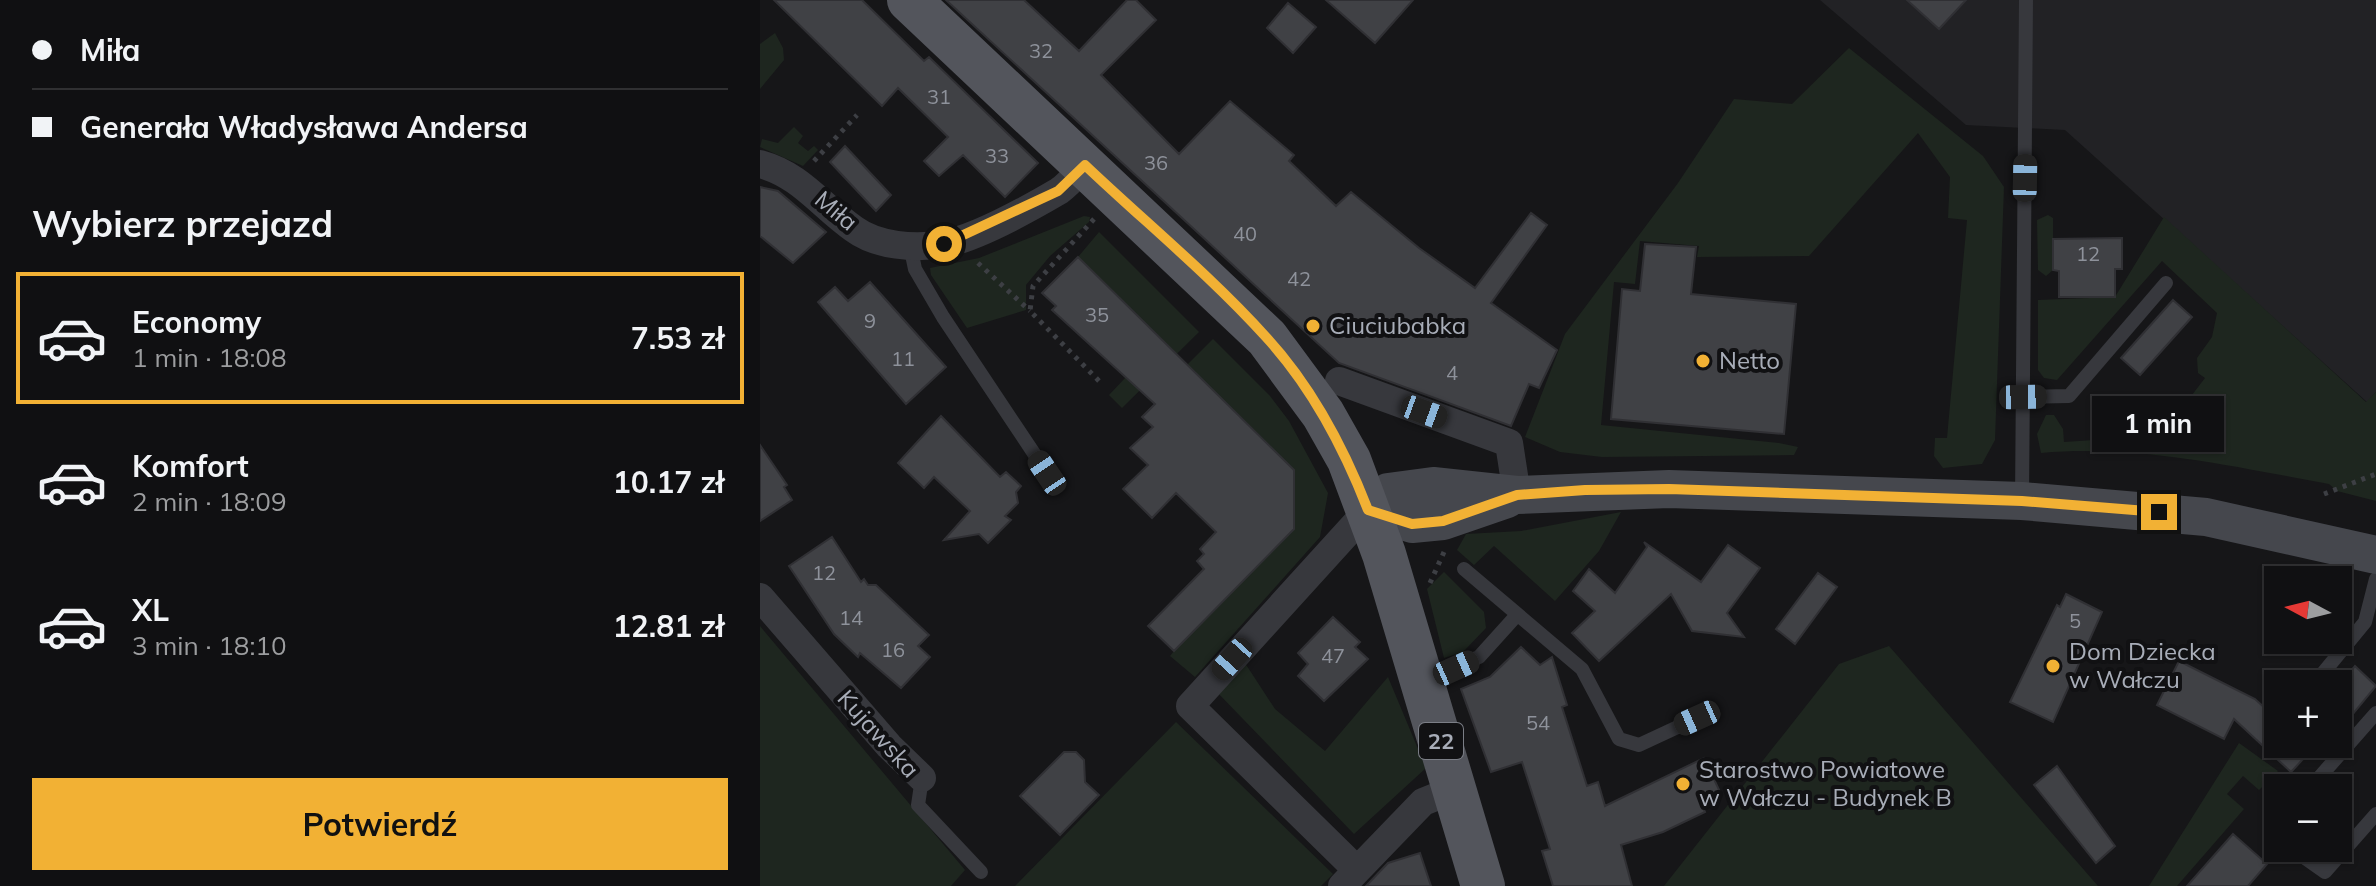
<!DOCTYPE html>
<html lang="pl">
<head>
<meta charset="utf-8">
<style>
	:root { --surface:#101012; --page:#1e1e20; --text:#f1f3f6; --muted:#9c9d9f; --line:#303032; --accent:#f2b134 }
	body { margin:0; font-family:Mulish,sans-serif; background:var(--page); color:var(--text); height:100vh; display:flex; flex-direction:column; font-size:30px; white-space:nowrap }
	* { box-sizing:border-box; margin:0 }
	p { font-size:26px; color:var(--muted) }
	.icon { flex:none; width:44px; height:44px; fill:none; stroke:currentColor; stroke-width:2; stroke-linecap:round; stroke-linejoin:round }
	.map { position:relative; flex:1; overflow:hidden }
	.sheet { display:flex; flex-direction:column; background:var(--surface); width:760px }
	.sheet>* { flex:none }
	.guide { display:grid; align-content:center; height:176px; padding:0 32px; background:var(--surface) }
	.needle { width:52px; rotate:277deg }
	.buttons { position:absolute; left:1504px; top:566px; display:grid; gap:16px }
	.buttons a { display:grid; place-items:center; width:88px; height:88px; border-radius:0px; background:var(--surface); box-shadow:0 2px 6px #0004,0 0 0 2px var(--line); font-size:40px }
	.end { position:absolute; width:36px; height:36px; margin:-18px; border:10px solid #f2b134; background:#111; box-shadow:0 0 0 4px #111 }
	.from { border-radius:50% }
	.bubble { position:absolute; height:56px; border-radius:0px; background:var(--surface); box-shadow:0 2px 6px #0004,0 0 0 2px var(--line); font-size:26px; font-weight:700; line-height:56px; text-align:center }
	.car { position:absolute; width:24px; height:48px; margin:-24px -12px; border-radius:10px; box-shadow:0 0 6px 2px #0007; background:linear-gradient(#222 24%,#8ab4d8 0 40%,#222 0 76%,#8ab4d8 0 86%,#222 0) }
	.guide b { display:flex; align-items:center; gap:28px; height:76px; font-size:30px }
	.guide b+b { border-top:2px solid var(--line) }
	.guide i { width:20px; height:20px; background:var(--text) }
	ul { padding:0; list-style:none }
	li { display:flex; align-items:center; gap:24px; height:132px; margin:0 16px 12px; padding:0 16px; border:4px solid transparent; border-radius:0px }
	li div { flex:1 }
	li b { display:block; font-size:30px }
	li em { font-style:normal; font-weight:700 }
	li.active { border-color:var(--accent) }
	li>.icon { width:72px; height:72px; stroke-width:1.5 }
	h2 { padding:0 32px; font-size:36px; line-height:96px }
	.cta { display:flex; gap:16px; margin-top:auto; padding:16px 32px }
	.cta a { flex:1; height:92px; border-radius:0px; background:var(--accent); color:#111; font-size:32px; font-weight:700; line-height:92px; text-align:center }
	main { display:flex; flex:1; min-height:0 }
	.map>svg:first-child { display:block }
</style>
</head>
<body>
<main>
<section class="sheet">
<div class="guide">
<b><i class="from"></i>Miła</b>
<b><i></i>Generała Władysława Andersa</b>
</div>
<h2>Wybierz przejazd</h2>
<ul>
<li class="active"><svg class="icon" aria-label="car" viewBox="0 0 24 24"><path d="M5 17H2v-5l4-1 3-4h7l3 4 3 1v5h-3M9 17h6M6 11h13"/><circle cx="7" cy="17" r="2"/><circle cx="17" cy="17" r="2"/></svg><div><b>Economy</b><p>1 min · 18:08</p></div><em>7.53 zł</em></li>
<li><svg class="icon" aria-label="car" viewBox="0 0 24 24"><path d="M5 17H2v-5l4-1 3-4h7l3 4 3 1v5h-3M9 17h6M6 11h13"/><circle cx="7" cy="17" r="2"/><circle cx="17" cy="17" r="2"/></svg><div><b>Komfort</b><p>2 min · 18:09</p></div><em>10.17 zł</em></li>
<li><svg class="icon" aria-label="car" viewBox="0 0 24 24"><path d="M5 17H2v-5l4-1 3-4h7l3 4 3 1v5h-3M9 17h6M6 11h13"/><circle cx="7" cy="17" r="2"/><circle cx="17" cy="17" r="2"/></svg><div><b>XL</b><p>3 min · 18:10</p></div><em>12.81 zł</em></li>
</ul>
<div class="cta"><a>Potwierdź</a></div>
</section>
<div class="map">
<svg width="1616" height="886" viewBox="0 0 1616 886">
	<rect width="100%" height="100%" fill="#161618"/>
	<!-- built -->
	<path fill="#222225" d="M 1060,0 L 1616,0 L 1616,392 L 1607,402 L 1305,130 L 1206,125 Z"/>
	<!-- green -->
	<path fill="#1e261f" d="M 15,33 L 23,48 L 24,60 L 0,89 L 0,44 Z
		M 1089,48 L 1223,156 L 1244,187 L 1235,440 L 1222,464 L 1183,468 L 1174,456 L 1175,438 L 1187,438 L 1207,220 L 1188,218 L 1190,177 L 1158,133 L 1049,256 L 937,257 L 939,246 L 880,241 L 875,284 L 854,282 L 841,425 L 1019,443 L 1038,447 L 1034,455 L 842,457 L 800,452 L 765,437 L 805,334 L 918,183 L 974,99 L 1032,104 Z
		M 34,127 L 43,136 L 38,143 L 48,151 L 54,146 L 58,150 L 43,166 L 0,147 L 2,139 L 18,143 Z
		M 1288,215 L 1293,218 L 1293,270 L 1286,276 L 1278,270 L 1277,220 Z
		M 324,216 L 330,217 L 329,222 L 290,256 L 266,285 L 266,310 L 207,328 L 171,275 L 170,268 L 219,258 Z
		M 1404,217 L 1606,402 L 1616,392 L 1616,501 L 1577,491 L 1569,484 C 1475,467 1377,444 1281,453 L 1277,434 L 1286,415 L 1294,415 L 1303,429 L 1304,442 L 1363,438 L 1383,417 L 1422,408 L 1445,378 L 1438,373 L 1437,358 L 1452,337 L 1457,313 L 1402,261 L 1297,380 L 1284,378 L 1278,370 L 1278,300 L 1355,297 Z
		M 339,232 L 439,332 L 362,408 L 349,395 L 402,339 L 318,257 Z
		M 453,339 L 510,396 L 529,421 L 568,493 L 560,537 L 435,677 L 410,656 L 414,651 L 534,529 L 533,470 L 427,365 Z
		M 861,512 L 839,551 L 795,601 L 734,546 L 714,565 L 697,550 L 706,534 L 761,531 Z
		M 684,572 L 724,612 L 726,628 L 703,652 L 684,658 L 667,589 Z
		M 0,626 L 205,870 L 191,886 L 0,886 Z
		M 1129,646 L 1338,886 L 904,886 L 1079,664 Z
		M 483,660 L 515,709 L 565,751 L 628,677 L 666,768 L 594,834 L 454,689 Z
		M 416,722 L 573,874 L 561,886 L 255,886 Z
		M 1479,743 L 1518,771 L 1499,790 L 1483,776 L 1467,794 L 1484,809 L 1417,886 L 1389,886 Z"/>
	<!-- building -->
	<path fill="#404145" stroke="#303034" stroke-width="2" d="M 14,0 L 102,0 L 164,61 L 169,57 L 278,163 L 245,197 L 203,155 L 179,176 L 164,161 L 188,137 L 138,88 L 122,106 Z
		M 186,0 L 264,0 L 319,51 L 367,0 L 376,0 L 396,20 L 341,75 L 419,154 L 470,101 L 534,155 L 529,161 L 576,206 L 591,192 L 659,248 L 715,288 L 771,213 L 787,225 L 731,303 L 797,350 L 779,388 L 769,384 L 751,426 L 579,363 Z
		M 566,0 L 653,0 L 615,43 Z
		M 1147,0 L 1206,0 L 1179,29 Z
		M 528,3 L 556,27 L 533,53 L 507,28 Z
		M 85,146 L 131,195 L 116,211 L 70,162 Z
		M 0,187 L 18,191 L 66,232 L 33,263 L 0,236 Z
		M 1362,238 L 1362,269 L 1355,269 L 1355,297 L 1299,297 L 1299,271 L 1293,270 L 1293,239 Z
		M 885,244 L 936,247 L 931,294 L 1036,304 L 1024,434 L 851,419 L 862,289 L 880,291 Z
		M 318,257 L 534,470 L 534,529 L 414,651 L 388,626 L 444,569 L 437,561 L 444,554 L 440,549 L 456,532 L 416,493 L 392,518 L 363,489 L 388,465 L 370,448 L 393,427 L 382,417 L 395,404 L 292,310 L 296,306 L 282,293 Z
		M 110,282 L 186,367 L 146,404 L 58,302 L 75,287 L 88,301 Z
		M 1413,300 L 1432,317 L 1380,375 L 1361,358 Z
		M 181,416 L 240,477 L 246,472 L 261,486 L 256,492 L 258,503 L 245,516 L 251,520 L 228,543 L 219,534 L 184,540 L 210,511 L 174,477 L 164,488 L 138,463 Z
		M 0,445 L 27,485 L 24,487 L 32,500 L 0,521 Z
		M 72,537 L 101,582 L 104,579 L 108,585 L 116,585 L 169,635 L 158,646 L 170,657 L 141,688 L 100,653 L 98,657 L 74,634 L 29,566 Z
		M 884,542 L 941,582 L 968,545 L 1000,568 L 967,613 L 984,637 L 932,631 L 911,594 L 839,661 L 812,633 L 835,611 L 813,591 L 829,569 L 855,593 L 887,547 Z
		M 1058,573 L 1077,587 L 1035,644 L 1016,629 Z
		M 1306,594 L 1342,612 L 1293,722 L 1250,702 L 1297,605 L 1300,607 Z
		M 573,617 L 600,642 L 595,647 L 608,659 L 564,701 L 538,676 L 548,664 L 538,653 Z
		M 761,647 L 780,665 L 792,657 L 807,705 L 802,707 L 827,786 L 838,782 L 845,806 L 944,758 L 961,794 L 941,803 L 945,812 L 903,832 L 861,845 L 872,886 L 793,886 L 782,851 L 790,849 L 762,762 L 731,772 L 701,689 L 730,677 Z
		M 1419,661 L 1495,699 L 1518,720 L 1518,744 L 1557,744 L 1531,772 L 1474,719 L 1464,739 L 1397,705 Z
		M 1595,666 L 1616,686 L 1578,732 L 1578,686 Z
		M 304,752 L 316,752 L 324,760 L 325,782 L 339,795 L 300,835 L 260,796 Z
		M 1297,766 L 1355,846 L 1336,863 L 1274,785 Z
		M 1473,834 L 1507,864 L 1488,886 L 1427,886 Z
		M 660,853 L 671,886 L 606,886 L 628,863 Z"/>
	<g fill="none" stroke-linecap="round" stroke-linejoin="round">
		<!-- path -->
		<path stroke="#3d3f44" stroke-width="5" stroke-dasharray="4 6" stroke-linecap="butt" d="M 54,161 L 97,115
			M 334,219 L 273,286 L 270,311 L 341,383
			M 218,263 L 270,311
			M 1564,494 L 1616,474
			M 670,583 L 684,552"/>
		<!-- service -->
		<path stroke="#37383d" stroke-width="14" d="M 150,245 L 155,269 L 183,317 L 287,473
			M 1263,397 L 1309,396 L 1406,283
			M 1262,500 L 1266,0
			M 704,569 L 822,669 L 859,739 L 879,745 L 937,718
			M 667,678 L 719,657 L 756,616
			M 1554,684 L 1605,622 L 1616,579
			M 162,778 L 158,805 L 221,872
			M 1550,788 L 1616,713
			M 1518,828 L 1513,835 L 1518,839
			M 1531,848 L 1565,872 L 1616,814"/>
		<!-- minor -->
		<path stroke="#37383d" stroke-width="28" d="M 0,164 C 41,175 61,206 94,229 C 117,246 155,249 183,244 C 215,239 270,208 299,191 C 309,184 317,174 325,165
			M 579,381 L 749,443 L 757,495
			M 0,597 L 129,746 L 162,778
			M 597,870 L 430,706 L 608,510
			M 582,886 L 663,802 L 695,789"/>
		<!-- secondary -->
		<path stroke="#45474d" stroke-width="38" d="M 608,510 L 628,492 L 673,486 L 757,495 L 909,489 L 1262,501 L 1446,517 L 1616,555
			M 608,510 L 652,524 L 683,521 L 747,499"/>
		<!-- primary -->
		<path stroke="#53555c" stroke-width="44" d="M 149,0 L 507,338 L 563,414 L 589,460 L 624,554 L 723,886"/>
	</g>
	<g fill="none" stroke-linecap="round" stroke-linejoin="round">
		<!-- route -->
		<path stroke="#f2b134" stroke-width="10" d="M 184,244 L 298,191 L 325,165 C 385,222 451,276 506,337 C 552,387 584,448 608,510 L 652,524 L 683,521 L 757,495 L 825,490 L 909,489 L 1262,501 L 1399,512"/>
	</g>
	<!-- markers -->
	<g fill="#f2b134" stroke="#111113" stroke-width="3">
		<circle cx="553" cy="326" r="8"/>
		<circle cx="943" cy="361" r="8"/>
		<circle cx="1293" cy="666" r="8"/>
		<circle cx="923" cy="784" r="8"/>
	</g>
	<g text-anchor="middle" stroke-width="8" stroke-linejoin="round" paint-order="stroke">
		<!-- number labels -->
		<g font-size="20" fill="#8e929b">
			<text x="281" y="58">32</text>
			<text x="179" y="104">31</text>
			<text x="237" y="163">33</text>
			<text x="396" y="170">36</text>
			<text x="485" y="241">40</text>
			<text x="1328" y="261">12</text>
			<text x="539" y="286">42</text>
			<text x="337" y="322">35</text>
			<text x="110" y="328">9</text>
			<text x="143" y="366">11</text>
			<text x="692" y="380">4</text>
			<text x="64" y="580">12</text>
			<text x="91" y="625">14</text>
			<text x="1315" y="628">5</text>
			<text x="133" y="657">16</text>
			<text x="573" y="663">47</text>
			<text x="778" y="730">54</text>
		</g>
		<!-- shield labels -->
		<rect fill="#111113" stroke="#7b7e86" stroke-width="2" x="659" y="723" width="44" height="36" rx="6"/>
		<g font-size="22" font-weight="bold" fill="#a8adb8">
			<text x="681" y="749">22</text>
		</g>
		<!-- street labels -->
		<g font-size="24" fill="#a8adb8" stroke="#111113">
			<text transform="translate(76 211) rotate(40)" y="8">Miła</text>
			<text transform="translate(118 734) rotate(48)" y="8">Kujawska</text>
		</g>
		<!-- poi labels -->
		<g font-size="24" fill="#a8adb8" stroke="#111113" text-anchor="start">
			<text x="569" y="334">Ciuciubabka</text>
			<text x="959" y="369">Netto</text>
			<text x="1309" y="660">Dom Dziecka<tspan x="1309" dy="28">w Wałczu</tspan></text>
			<text x="939" y="778">Starostwo Powiatowe<tspan x="939" dy="28">w Wałczu - Budynek B</tspan></text>
		</g>
	</g>
</svg>
<div class="buttons">
<a><svg class="needle" viewBox="-14 -14 28 28"><path d="M0-13l5 13h-10z" fill="#e53935"/><path d="M0 13l5-13h-10z" fill="#9c9d9f"/></svg></a>
<a>+</a>
<a>−</a>
</div>
<i class="end from" style="left:184px;top:244px"></i>
<i class="end" style="left:1399px;top:512px"></i>
<div class="bubble" style="left:1332px;top:396px;width:132px">1 min</div>
<i class="car" style="left:1265px;top:178px;rotate:1deg"></i>
<i class="car" style="left:1263px;top:397px;rotate:89deg"></i>
<i class="car" style="left:664px;top:412px;rotate:110deg"></i>
<i class="car" style="left:287px;top:473px;rotate:326deg"></i>
<i class="car" style="left:472px;top:659px;rotate:222deg"></i>
<i class="car" style="left:696px;top:668px;rotate:66deg"></i>
<i class="car" style="left:937px;top:718px;rotate:246deg"></i>
</div>
</main>
</body>
</html>
